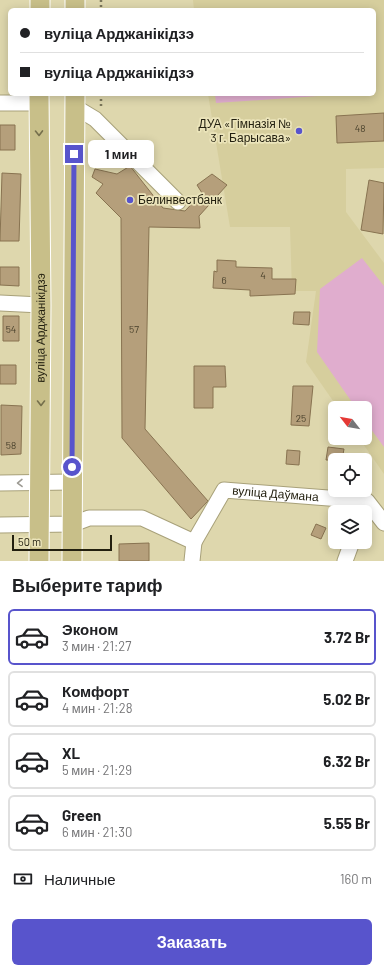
<!DOCTYPE html>
<html lang="ru">
<head>
<meta charset="utf-8">
<style>
	:root { --surface:#fff; --page:#f6f6f6; --text:#202124; --muted:#757577; --line:#e0e0e0; --accent:#5854cc }
	body { margin:0; font-family:Barlow,sans-serif; background:var(--page); color:var(--text); height:100vh; display:flex; flex-direction:column; font-size:15px; white-space:nowrap }
	* { box-sizing:border-box; margin:0 }
	p { font-size:13px; color:var(--muted) }
	.icon { flex:none; width:22px; height:22px; fill:none; stroke:currentColor; stroke-width:2; stroke-linecap:round; stroke-linejoin:round }
	.map { position:relative; height:561px; overflow:hidden }
	.sheet { display:flex; flex-direction:column; background:var(--surface); flex:1 }
	.sheet>* { flex:none }
	.guide { position:absolute; left:8px; top:8px; width:368px; height:88px; border-radius:6px; box-shadow:0 2px 10px #0003; display:grid; align-content:center; height:88px; padding:0 12px; background:var(--surface) }
	.needle { width:26px; rotate:301deg }
	.controls { position:absolute; left:328px; top:401px; display:grid; gap:8px }
	.controls a { display:grid; place-items:center; width:44px; height:44px; border-radius:6px; background:var(--surface); box-shadow:0 2px 10px #0003; font-size:20px }
	.scale { position:absolute; left:12px; bottom:10px; width:100px; box-sizing:border-box; padding-left:4px; border:2px solid #221f0f; border-top:0; font-size:11px; line-height:14px; white-space:nowrap; color:#221f0f; -webkit-text-stroke:3px #ebe4ba; paint-order:stroke }
	.end { position:absolute; width:18px; height:18px; margin:-9px; border:5px solid #5854cc; background:#fff; box-shadow:0 0 0 2px #fff }
	.from { border-radius:50% }
	.bubble { position:absolute; height:28px; border-radius:6px; background:var(--surface); box-shadow:0 2px 10px #0003; font-size:13px; font-weight:700; line-height:28px; text-align:center }
	.guide b { display:flex; align-items:center; gap:14px; height:38px; font-size:15px }
	.guide b+b { border-top:1px solid var(--line) }
	.guide i { width:10px; height:10px; background:var(--text) }
	ul { padding:0; list-style:none }
	li { display:flex; align-items:center; gap:12px; height:56px; margin:0 8px 6px; padding:0 4px; border:2px solid var(--line); border-radius:6px }
	li div { flex:1 }
	li b { display:block; font-size:15px }
	li em { font-style:normal; font-weight:700 }
	li.selected { border-color:var(--accent) }
	li>.icon { width:36px; height:36px; stroke-width:1.5 }
	h2 { padding:0 12px; font-size:18px; line-height:48px }
	.pay { display:flex; align-items:center; gap:10px; height:44px; padding:0 12px; font-size:15px }
	.pay p { margin-inline-start:auto }
	.primary-button { display:flex; gap:8px; margin-top:auto; padding:8px 12px }
	.primary-button a { flex:1; height:46px; border-radius:6px; background:var(--accent); color:#fff; font-size:16px; font-weight:700; line-height:46px; text-align:center }
	.map>svg:first-child { display:block }
</style>
</head>
<body>
<div class="map">
<svg width="384" height="561" viewBox="0 0 384 561">
	<rect width="100%" height="100%" fill="#ded7ad"/>
	<!-- built -->
	<path fill="#d6ce9d" d="M 193,0 L 384,0 L 384,168 L 346,169 L 346,212 L 384,263 L 384,474 L 359,438 L 365,438 L 365,408 L 338,408 L 306,362 L 316,291 L 292,291 L 290,227 L 230,227 L 208,94 L 374,94 L 374,10 L 194,10 Z"/>
	<!-- garden -->
	<path fill="#e0adce" d="M 215,94 L 318,94 L 318,96 L 216,103 Z
		M 362,258 L 384,286 L 384,447 L 365,421 L 365,408 L 356,408 L 317,352 L 320,289 Z"/>
	<!-- building -->
	<path fill="#b59f7b" stroke="#887351" d="M 384,113 L 384,141 L 337,143 L 336,116 Z
		M 0,125 L 15,125 L 15,150 L 0,150 Z
		M 130,166 L 163,208 L 185,211 L 202,193 L 197,185 L 212,174 L 227,185 L 199,216 L 200,228 L 149,227 L 145,429 L 208,501 L 191,519 L 122,438 L 121,218 L 96,193 L 103,184 L 92,177 L 95,169 L 117,174 Z
		M 2,173 L 21,174 L 19,241 L 0,241 Z
		M 369,180 L 384,183 L 383,234 L 361,230 Z
		M 217,260 L 236,261 L 236,267 L 272,268 L 272,279 L 296,279 L 295,294 L 250,296 L 250,290 L 213,288 L 214,271 L 217,272 Z
		M 0,267 L 19,267 L 19,286 L 0,285 Z
		M 294,312 L 310,312 L 309,325 L 293,324 Z
		M 3,316 L 19,316 L 19,341 L 3,341 Z
		M 0,365 L 16,365 L 16,384 L 0,384 Z
		M 194,366 L 225,366 L 226,387 L 213,387 L 213,408 L 194,408 Z
		M 293,386 L 313,386 L 309,426 L 291,425 Z
		M 1,405 L 22,406 L 21,454 L 1,455 Z
		M 328,447 L 344,449 L 342,460 L 326,460 Z
		M 287,450 L 300,451 L 299,465 L 286,464 Z
		M 316,524 L 326,528 L 321,539 L 311,535 Z
		M 149,543 L 149,561 L 119,561 L 119,544 Z"/>
	<g fill="none" stroke-linecap="round" stroke-linejoin="round">
		<defs>
			<g id="minor">
				<path d="M 0,103 L 39,103"/>
				<path d="M 75,107 L 95,119 L 178,202"/>
				<path d="M 0,303 L 41,305"/>
				<path d="M 0,483 L 72,482"/>
				<path id="s1" d="M 0,525 L 73,524 L 89,518 L 142,518 L 194,542 L 224,490 L 367,501 L 384,523"/>
				<path d="M 192,561 L 194,542"/>
				<path d="M 345,561 L 352,542"/>
			</g>
			<g id="major">
				<path d="M 40,10 L 40,0"/>
				<path d="M 75,10 L 75,0"/>
				<path id="s2" d="M 39,561 L 41,305 L 39,94"/>
				<path d="M 72,561 L 75,94"/>
			</g>
		</defs>
		<!-- minor casing -->
		<use href="#minor" stroke="#a8a17a" stroke-width="17"/>
		<!-- major casing -->
		<use href="#major" stroke="#fff" stroke-width="21"/>
		<!-- path -->
		<path stroke="#7a7559" stroke-width="2.5" stroke-dasharray="2 3" stroke-linecap="butt" d="M 101,0 L 101,10
			M 101,94 L 101,106"/>
		<!-- minor -->
		<use href="#minor" stroke="#fff" stroke-width="15"/>
		<!-- major -->
		<use href="#major" stroke="#c8bf89" stroke-width="19"/>
	</g>
	<!-- one-way arrows -->
	<defs><path id="oneway-chevron" d="M-2-3.5L2.5 0L-2 3.5" fill="none" stroke-width="1.6" stroke-linecap="round" stroke-linejoin="round"/></defs>
	<g stroke="#756f4c">
		<use href="#oneway-chevron" transform="translate(39 133) rotate(89)"/>
		<use href="#oneway-chevron" transform="translate(41 403) rotate(90)"/>
	</g>
	<use stroke="#9c9a93" href="#oneway-chevron" transform="translate(20 483) rotate(179)"/>
	<g fill="none" stroke-linecap="round" stroke-linejoin="round">
		<!-- route -->
		<path stroke="#5854cc" stroke-width="5" d="M 72,467 L 74,154"/>
	</g>
	<!-- markers -->
	<g fill="#5854cc" stroke="#ebe4ba" stroke-width="1.5">
		<circle cx="299" cy="131" r="4"/>
		<circle cx="130" cy="200" r="4"/>
	</g>
	<g text-anchor="middle" stroke-width="3.5" stroke-linejoin="round" paint-order="stroke">
		<!-- number labels -->
		<g font-size="10" fill="#473f2a">
			<text x="360" y="132">48</text>
			<text x="263" y="279">4</text>
			<text x="224" y="284">6</text>
			<text x="11" y="333">54</text>
			<text x="134" y="333">57</text>
			<text x="301" y="422">25</text>
			<text x="11" y="449">58</text>
		</g>
		<!-- poi labels -->
		<g font-size="12" fill="#221f0f" stroke="#ebe4ba" text-anchor="end">
			<text x="291" y="128">ДУА «Гімназія №<tspan x="291" dy="14">3 г. Барысава»</tspan></text>
			<text x="138" y="204" text-anchor="start">Белинвестбанк</text>
		</g>
		<!-- street labels -->
		<g font-size="12" fill="#221f0f" stroke="#ebe4ba">
			<text dy="4" stroke="none"><textPath href="#s2" startOffset="233">вуліца Арджанікідзэ</textPath></text>
			<text dy="4" stroke="none"><textPath href="#s1" startOffset="312">вуліца Даўмана</textPath></text>
		</g>
	</g>
</svg>
<div class="controls">
<a><svg class="needle" viewBox="-14 -14 28 28"><path d="M0-13l5 13h-10z" fill="#e53935"/><path d="M0 13l5-13h-10z" fill="#757577"/></svg></a>
<a><svg class="icon" aria-label="locate" viewBox="0 0 24 24"><circle cx="12" cy="12" r="6"/><path d="M12 2v4M12 18v4M2 12h4M18 12h4"/></svg></a>
<a><svg class="icon" aria-label="layers" viewBox="0 0 24 24"><path d="M12 4l9 5-9 5-9-5zM3 14l9 5 9-5"/></svg></a>
</div>
<div class="scale">50 m</div>
<i class="end from" style="left:72px;top:467px"></i>
<i class="end" style="left:74px;top:154px"></i>
<div class="bubble" style="left:88px;top:140px;width:66px">1 мин</div>
<div class="guide">
<b><i class="from"></i>вуліца Арджанікідзэ</b>
<b><i></i>вуліца Арджанікідзэ</b>
</div>
</div>
<section class="sheet">
<h2>Выберите тариф</h2>
<ul>
<li class="selected"><svg class="icon" aria-label="car" viewBox="0 0 24 24"><path d="M5 17H2v-5l4-1 3-4h7l3 4 3 1v5h-3M9 17h6M6 11h13"/><circle cx="7" cy="17" r="2"/><circle cx="17" cy="17" r="2"/></svg><div><b>Эконом</b><p>3 мин · 21:27</p></div><em>3.72 Br</em></li>
<li><svg class="icon" aria-label="car" viewBox="0 0 24 24"><path d="M5 17H2v-5l4-1 3-4h7l3 4 3 1v5h-3M9 17h6M6 11h13"/><circle cx="7" cy="17" r="2"/><circle cx="17" cy="17" r="2"/></svg><div><b>Комфорт</b><p>4 мин · 21:28</p></div><em>5.02 Br</em></li>
<li><svg class="icon" aria-label="car" viewBox="0 0 24 24"><path d="M5 17H2v-5l4-1 3-4h7l3 4 3 1v5h-3M9 17h6M6 11h13"/><circle cx="7" cy="17" r="2"/><circle cx="17" cy="17" r="2"/></svg><div><b>XL</b><p>5 мин · 21:29</p></div><em>6.32 Br</em></li>
<li><svg class="icon" aria-label="car" viewBox="0 0 24 24"><path d="M5 17H2v-5l4-1 3-4h7l3 4 3 1v5h-3M9 17h6M6 11h13"/><circle cx="7" cy="17" r="2"/><circle cx="17" cy="17" r="2"/></svg><div><b>Green</b><p>6 мин · 21:30</p></div><em>5.55 Br</em></li>
</ul>
<div class="pay"><svg class="icon" aria-label="cash" viewBox="0 0 24 24"><path d="M3 7h18v10H3z"/><circle cx="12" cy="12" r="2"/></svg>Наличные<p>160 m</p></div>
<div class="primary-button"><a>Заказать</a></div>
</section>
</body>
</html>
